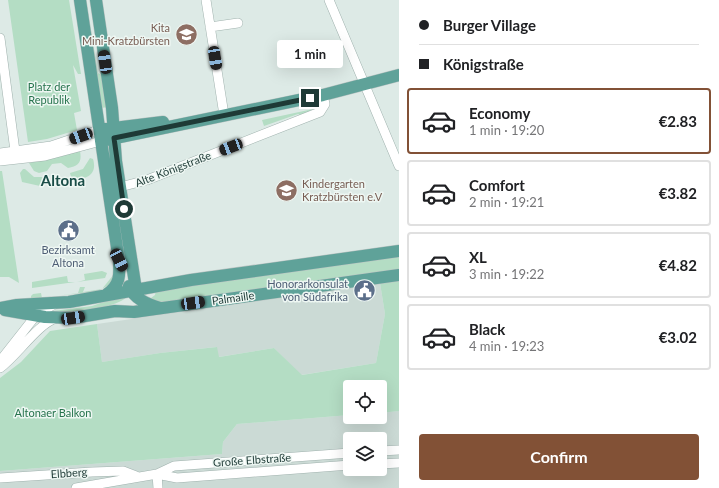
<!DOCTYPE html>
<html lang="en">
<head>
<meta charset="utf-8">
<style>
	:root { --surface:#fff; --page:#f6f6f6; --text:#202124; --muted:#757577; --line:#e0e0e0; --accent:#825136 }
	body { margin:0; font-family:Lato,sans-serif; background:var(--page); color:var(--text); height:100vh; display:flex; flex-direction:column; font-size:15px; white-space:nowrap }
	* { box-sizing:border-box; margin:0 }
	p { font-size:13px; color:var(--muted) }
	.icon { flex:none; width:22px; height:22px; fill:none; stroke:currentColor; stroke-width:2; stroke-linecap:round; stroke-linejoin:round }
	.map { position:relative; flex:1; overflow:hidden }
	.panel { display:flex; flex-direction:column; background:var(--surface); width:320px }
	.panel>* { flex:none }
	.hud { display:grid; align-content:center; height:88px; padding:0 20px; background:var(--surface) }
	.buttons { position:absolute; left:343px; top:380px; display:grid; gap:8px }
	.buttons a { display:grid; place-items:center; width:44px; height:44px; border-radius:4px; background:var(--surface); box-shadow:0 4px 16px #0002; font-size:20px }
	.end { position:absolute; width:18px; height:18px; margin:-9px; border:5px solid #1e3a36; background:#fff; box-shadow:0 0 0 2px #fff }
	.from { border-radius:50% }
	.bubble { position:absolute; height:28px; border-radius:4px; background:var(--surface); box-shadow:0 4px 16px #0002; font-size:13px; font-weight:700; line-height:28px; text-align:center }
	.car { position:absolute; width:12px; height:24px; margin:-12px -6px; border-radius:5px; box-shadow:0 0 3px 1px #0007; background:linear-gradient(#222 24%,#8ab4d8 0 40%,#222 0 76%,#8ab4d8 0 86%,#222 0) }
	.hud b { display:flex; align-items:center; gap:14px; height:38px; font-size:15px }
	.hud b+b { border-top:1px solid var(--line) }
	.hud i { width:10px; height:10px; background:var(--text) }
	ul { padding:0; list-style:none }
	li { display:flex; align-items:center; gap:12px; height:66px; margin:0 8px 6px; padding:0 12px; border:2px solid var(--line); border-radius:4px }
	li div { flex:1 }
	li b { display:block; font-size:15px }
	li em { font-style:normal; font-weight:700 }
	li.on { border-color:var(--accent) }
	li>.icon { width:36px; height:36px; stroke-width:1.5 }
	.button { display:flex; gap:8px; margin-top:auto; padding:8px 20px }
	.button a { flex:1; height:46px; border-radius:4px; background:var(--accent); color:#fff; font-size:16px; font-weight:700; line-height:46px; text-align:center }
	main { display:flex; flex:1; min-height:0 }
	.map>svg:first-child { display:block }
</style>
</head>
<body>
<main>
<div class="map">
<svg width="399" height="488" viewBox="0 0 399 488">
	<rect width="100%" height="100%" fill="#ddeae6"/>
	<!-- built -->
	<path fill="#cbdad5" fill-rule="evenodd" d="M 380,283 L 385,314 L 376,363 L 301,375 L 274,348 L 218,357 L 216,347 L 160,353 L 102,362 L 97,324 Z
		M 399,411 L 399,488 L 0,488 L 0,471 L 222,454 L 223,442 L 237,424 L 350,415 L 350,417 L 380,417 L 380,413 ZM 350,439 L 380,439 L 380,469 L 350,469 Z"/>
	<!-- green -->
	<path fill="#b4ddc4" d="M 8,0 L 69,0 L 81,74 L 78,74 L 73,65 L 81,111 L 74,113 L 77,130 L 47,139 L 28,142 Z
		M 84,0 L 86,0 L 98,73 L 104,77 L 108,107 L 101,108 Z
		M 313,109 L 302,116 L 298,114 L 264,126 L 262,120 Z
		M 80,151 C 82,162 79,166 68,168 L 61,163 L 52,164 L 47,171 L 39,173 L 34,171 L 29,163 Z
		M 90,158 L 93,159 C 98,176 85,179 72,180 L 70,173 L 83,169 Z
		M 23,169 L 25,169 L 34,177 L 48,177 L 49,184 L 40,186 L 22,182 L 20,173 Z
		M 0,171 L 2,171 L 19,283 L 9,277 L 0,277 Z
		M 399,255 L 399,271 L 165,304 L 147,301 L 155,295 L 156,290 Z
		M 102,271 L 107,273 L 105,278 L 77,282 L 85,280 L 84,274 Z
		M 114,274 L 112,283 L 98,291 L 31,299 L 31,296 L 33,294 L 41,293 L 42,298 L 78,293 L 80,287 L 85,287 L 83,292 L 102,289 Z
		M 67,276 L 68,282 L 75,282 L 32,288 L 32,282 Z
		M 399,280 L 399,411 L 380,413 L 380,387 L 350,387 L 350,415 L 237,424 L 223,442 L 222,454 L 0,471 L 0,378 L 21,362 L 50,331 L 97,324 L 102,362 L 160,353 L 217,347 L 219,357 L 274,348 L 302,375 L 376,363 L 385,314 L 380,283 Z
		M 127,297 C 114,309 71,313 53,311 L 92,306 L 115,298 Z"/>
	<g fill="none" stroke-linecap="round" stroke-linejoin="round">
		<defs>
			<path id="minor" d="M 206,0 L 224,115
				M 329,0 L 399,166
				M 210,27 L 238,23
				M 0,38 L 15,151
				M 0,153 L 51,146 L 99,130
				M 0,161 L 45,156 L 101,141
				M 120,187 L 147,180 L 320,112 L 325,104 L 323,95
				M 0,361 L 37,314 L 53,305
				M 0,368 C 17,356 38,323 57,318
				M 380,451 L 399,450
				M 380,464 L 399,463
				M 157,474 L 177,478 L 350,465
				M 157,474 L 158,488
				M 0,478 L 92,472 L 123,471 L 136,476
				M 76,488 L 157,474 L 174,466 L 350,453"/>
			<path id="major" d="M 80,0 L 119,261 C 120,275 120,285 107,294
				M 96,0 L 112,108 L 116,161 L 136,290
				M 106,129 L 163,122
				M 101,141 L 323,95 L 399,75
				M 129,286 C 134,299 147,304 160,308
				M 0,308 L 17,305 L 69,302 L 191,280 L 399,251
				M 5,310 L 45,317 L 73,318 L 115,311 L 134,312 L 399,275"/>
		</defs>
		<!-- minor casing -->
		<use href="#minor" stroke="#a0b2ae" stroke-width="10"/>
		<!-- major casing -->
		<use href="#major" stroke="#bcc4c3" stroke-width="13"/>
		<!-- minor -->
		<use href="#minor" stroke="#fff" stroke-width="9"/>
		<!-- major -->
		<use href="#major" stroke="#5fa299" stroke-width="12"/>
	</g>
	<g fill="none" stroke-linecap="round" stroke-linejoin="round">
		<!-- route -->
		<path stroke="#1e3a36" stroke-width="5" d="M 124,209 L 114,138 C 179,125 244,111 310,98"/>
	</g>
	<!-- icons -->
	<defs>
		<symbol id="school-disc" viewBox="-11 -11 22 22"><circle r="9.5" fill="#8d6e63" stroke="#eef7f3"/><path d="M0-5L7-2L0 1L-7-2ZM-4 1L0 2.5L4 1V4Q0 6-4 4Z" fill="#fff"/></symbol>
		<symbol id="civic-disc" viewBox="-11 -11 22 22"><circle r="9.5" fill="#5c6f8a" stroke="#eef7f3"/><path d="M-.6-6.5H3V-4.5H.6V-3L4-1V1h2V6H-6V1h2V-1L-.6-3ZM-1.2 2.5V6h2.4V2.5Z" fill="#fff"/></symbol>
	</defs>
	<g fill-rule="evenodd">
		<use href="#school-disc" x="174" y="22" width="25" height="25"/>
		<use href="#school-disc" x="274" y="178" width="25" height="25"/>
		<use href="#civic-disc" x="56" y="218" width="25" height="25"/>
		<use href="#civic-disc" x="352" y="278" width="25" height="25"/>
	</g>
	<g text-anchor="middle" stroke-width="3" stroke-linejoin="round" paint-order="stroke">
		<!-- education labels -->
		<g font-size="11" fill="#785e54" stroke="#eef7f3" text-anchor="end">
			<text x="170" y="32">Kita<tspan x="170" dy="13">Mini-Kratzbürsten</tspan></text>
			<text x="302" y="188" text-anchor="start">Kindergarten<tspan x="302" dy="13">Kratzbürsten e.V</tspan></text>
		</g>
		<!-- park labels -->
		<g font-size="11" fill="#26734d" stroke="#eef7f3">
			<text x="49" y="91">Platz der<tspan x="49" dy="13">Republik</tspan></text>
			<text x="53" y="417">Altonaer Balkon</text>
		</g>
		<!-- street labels -->
		<g font-size="11" fill="#1e3a36" stroke="#eef7f3">
			<text transform="translate(173 169) rotate(-21)" y="4">Alte Königstraße</text>
			<text transform="translate(233 298) rotate(-8)" y="4">Palmaille</text>
			<text transform="translate(252 460) rotate(-4)" y="4">Große Elbstraße</text>
			<text transform="translate(69 473) rotate(-4)" y="4">Elbberg</text>
		</g>
		<!-- service labels -->
		<g font-size="11" fill="#4e5e75" stroke="#eef7f3">
			<text x="68" y="254">Bezirksamt<tspan x="68" dy="13">Altona</tspan></text>
			<text x="348" y="288" text-anchor="end">Honorarkonsulat<tspan x="348" dy="13">von Südafrika</tspan></text>
		</g>
		<!-- district labels -->
		<g font-size="15" font-weight="bold" fill="#194d47" stroke="#eef7f3">
			<text x="63" y="186">Altona</text>
		</g>
	</g>
</svg>
<div class="buttons">
<a><svg class="icon" aria-label="locate" viewBox="0 0 24 24"><circle cx="12" cy="12" r="6"/><path d="M12 2v4M12 18v4M2 12h4M18 12h4"/></svg></a>
<a><svg class="icon" aria-label="layers" viewBox="0 0 24 24"><path d="M12 4l9 5-9 5-9-5zM3 14l9 5 9-5"/></svg></a>
</div>
<i class="end from" style="left:124px;top:209px"></i>
<i class="end" style="left:310px;top:98px"></i>
<div class="bubble" style="left:277px;top:40px;width:66px">1 min</div>
<i class="car" style="left:215px;top:58px;rotate:171deg"></i>
<i class="car" style="left:105px;top:62px;rotate:352deg"></i>
<i class="car" style="left:81px;top:136px;rotate:250deg"></i>
<i class="car" style="left:231px;top:147px;rotate:249deg"></i>
<i class="car" style="left:119px;top:260px;rotate:153deg"></i>
<i class="car" style="left:193px;top:303px;rotate:82deg"></i>
<i class="car" style="left:73px;top:318px;rotate:81deg"></i>
</div>
<section class="panel">
<div class="hud">
<b><i class="from"></i>Burger Village</b>
<b><i></i>Königstraße</b>
</div>
<ul>
<li class="on"><svg class="icon" aria-label="car" viewBox="0 0 24 24"><path d="M5 17H2v-5l4-1 3-4h7l3 4 3 1v5h-3M9 17h6M6 11h13"/><circle cx="7" cy="17" r="2"/><circle cx="17" cy="17" r="2"/></svg><div><b>Economy</b><p>1 min · 19:20</p></div><em>€2.83</em></li>
<li><svg class="icon" aria-label="car" viewBox="0 0 24 24"><path d="M5 17H2v-5l4-1 3-4h7l3 4 3 1v5h-3M9 17h6M6 11h13"/><circle cx="7" cy="17" r="2"/><circle cx="17" cy="17" r="2"/></svg><div><b>Comfort</b><p>2 min · 19:21</p></div><em>€3.82</em></li>
<li><svg class="icon" aria-label="car" viewBox="0 0 24 24"><path d="M5 17H2v-5l4-1 3-4h7l3 4 3 1v5h-3M9 17h6M6 11h13"/><circle cx="7" cy="17" r="2"/><circle cx="17" cy="17" r="2"/></svg><div><b>XL</b><p>3 min · 19:22</p></div><em>€4.82</em></li>
<li><svg class="icon" aria-label="car" viewBox="0 0 24 24"><path d="M5 17H2v-5l4-1 3-4h7l3 4 3 1v5h-3M9 17h6M6 11h13"/><circle cx="7" cy="17" r="2"/><circle cx="17" cy="17" r="2"/></svg><div><b>Black</b><p>4 min · 19:23</p></div><em>€3.02</em></li>
</ul>
<div class="button"><a>Confirm</a></div>
</section>
</main>
</body>
</html>
